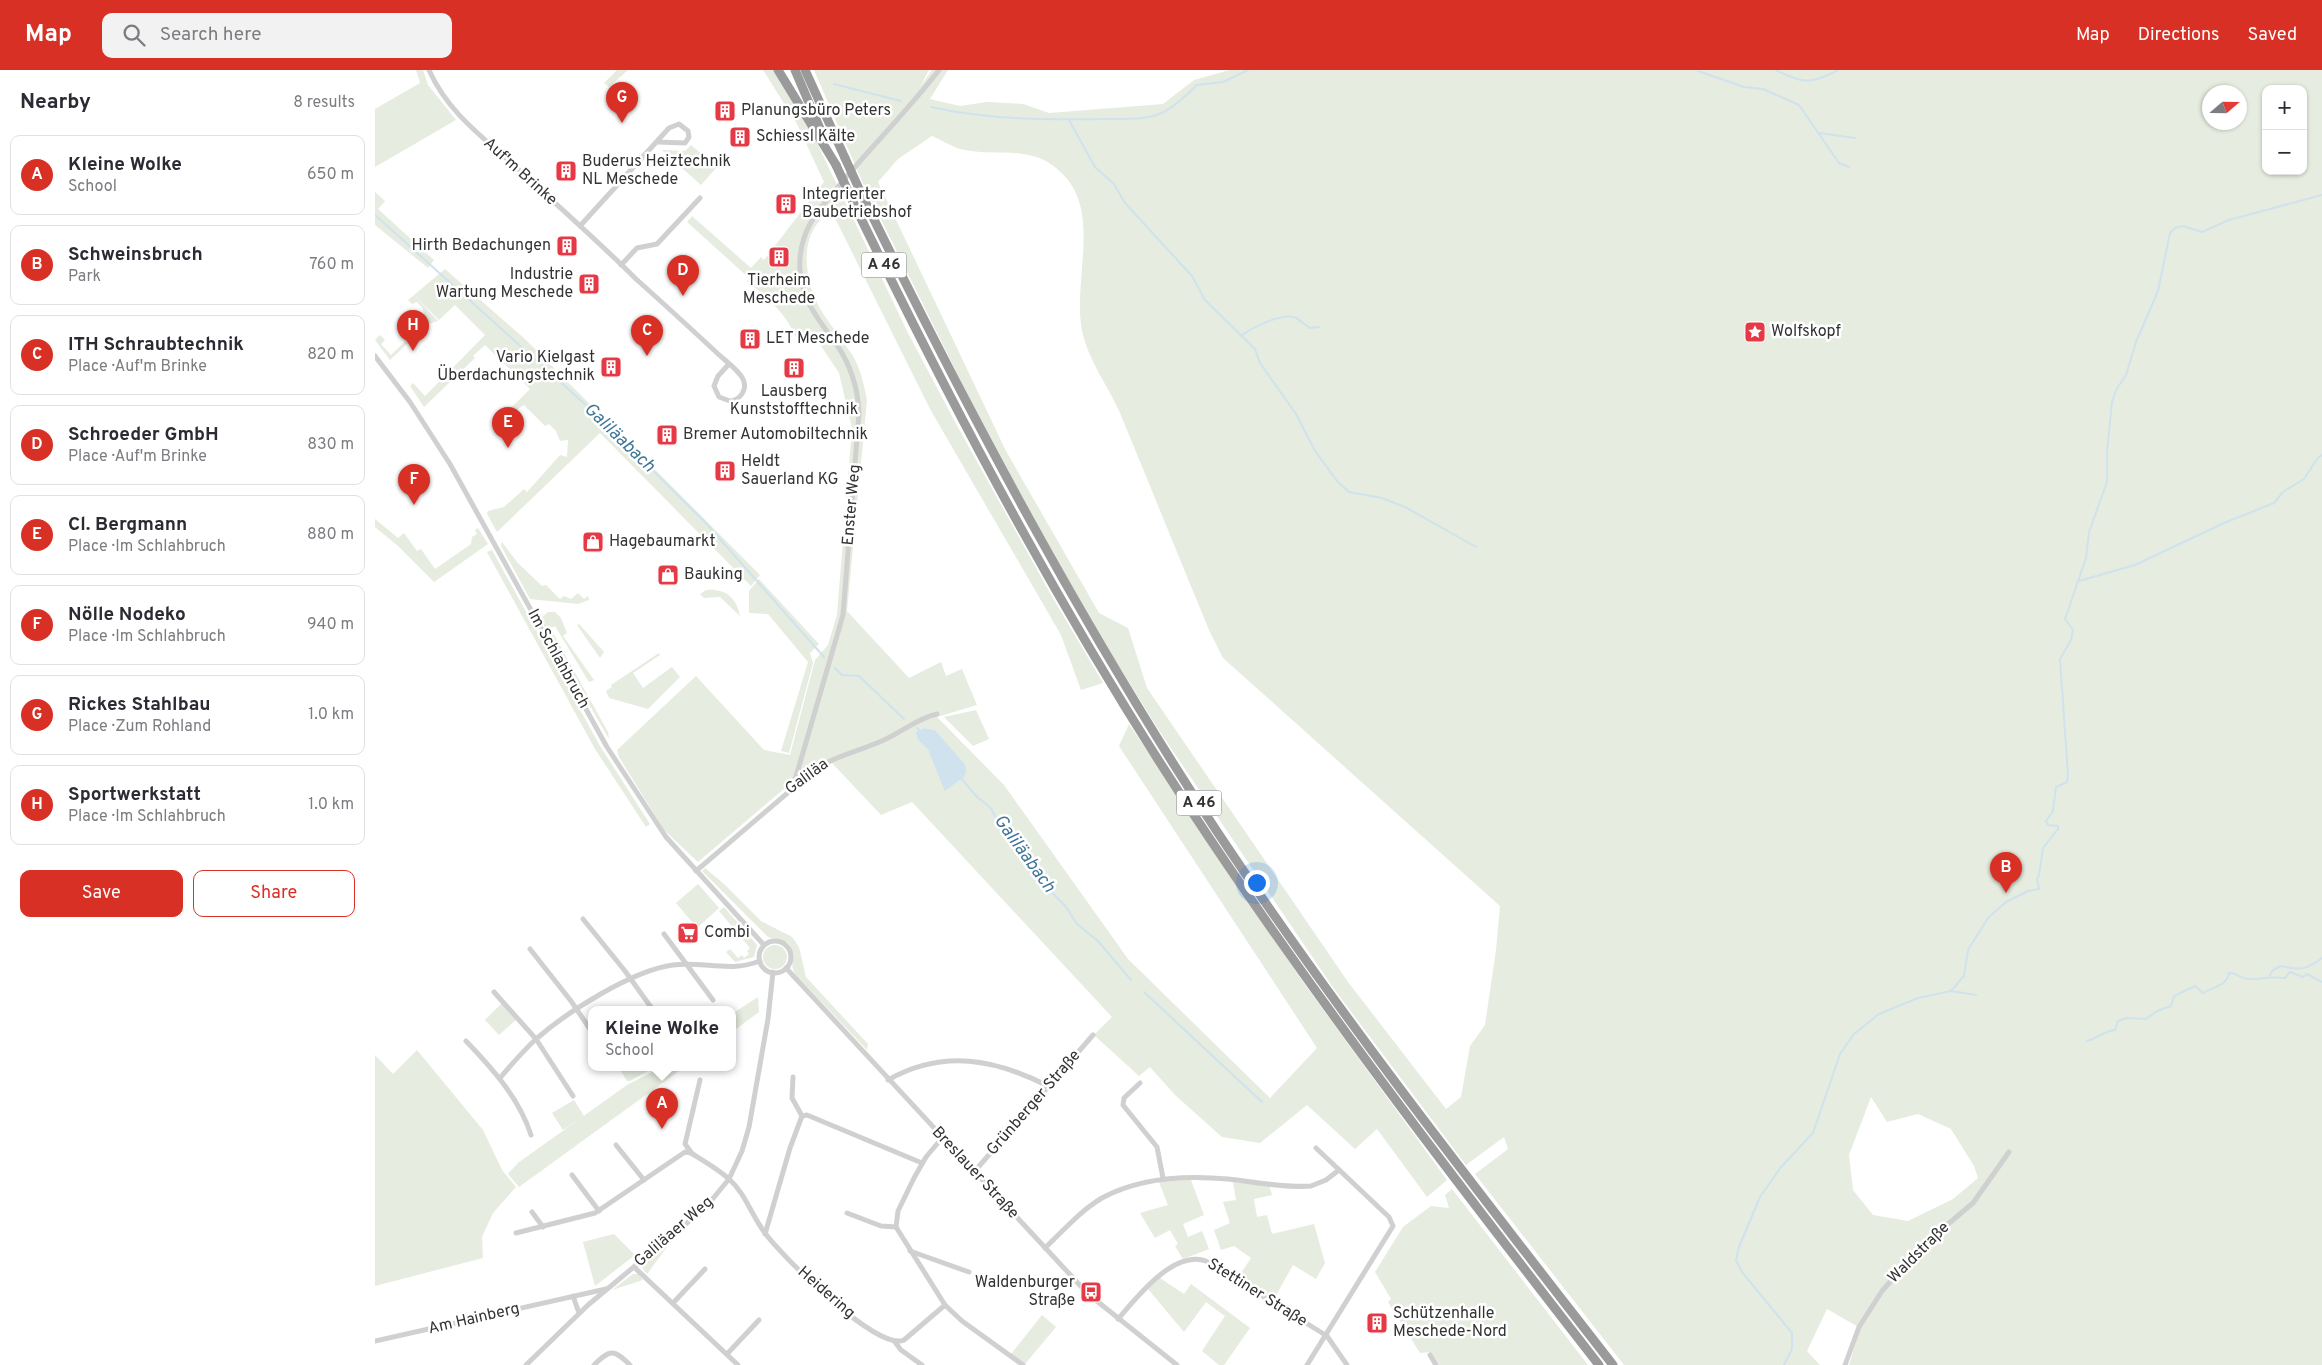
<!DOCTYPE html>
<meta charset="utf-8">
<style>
:root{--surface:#fff;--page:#f2f2f3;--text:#2b2b33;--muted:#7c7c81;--line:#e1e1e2;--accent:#d93025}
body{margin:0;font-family:Overpass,sans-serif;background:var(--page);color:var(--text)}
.controls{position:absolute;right:15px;top:15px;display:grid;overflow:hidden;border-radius:10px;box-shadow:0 1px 4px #0004}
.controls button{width:45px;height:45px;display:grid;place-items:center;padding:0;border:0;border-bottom:1px solid var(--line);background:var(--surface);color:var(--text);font:25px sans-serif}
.compass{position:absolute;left:1827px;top:15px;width:45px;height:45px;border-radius:50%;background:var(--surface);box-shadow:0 1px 4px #0004;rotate:70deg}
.you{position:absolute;left:881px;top:812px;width:18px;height:18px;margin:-12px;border:4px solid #fff;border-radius:50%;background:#1a73e8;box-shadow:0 0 0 8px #1a73e833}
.badge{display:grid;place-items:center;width:32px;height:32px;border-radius:50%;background:var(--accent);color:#fff;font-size:16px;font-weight:700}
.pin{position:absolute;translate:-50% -41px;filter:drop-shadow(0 1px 2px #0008)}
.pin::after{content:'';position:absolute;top:26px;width:18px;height:15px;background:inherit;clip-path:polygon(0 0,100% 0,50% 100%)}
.popup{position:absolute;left:213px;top:936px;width:148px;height:65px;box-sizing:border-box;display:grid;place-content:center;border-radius:10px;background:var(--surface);filter:drop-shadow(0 1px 4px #0005);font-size:16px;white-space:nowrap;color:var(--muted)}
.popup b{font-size:19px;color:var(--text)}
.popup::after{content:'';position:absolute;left:50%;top:100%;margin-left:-10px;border:10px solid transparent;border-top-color:var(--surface)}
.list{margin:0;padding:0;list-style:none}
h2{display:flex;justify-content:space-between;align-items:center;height:65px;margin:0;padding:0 20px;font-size:21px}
h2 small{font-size:16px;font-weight:400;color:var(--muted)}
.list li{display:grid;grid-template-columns:32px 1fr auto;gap:15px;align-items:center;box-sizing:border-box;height:80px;margin:0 10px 10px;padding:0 10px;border:1px solid var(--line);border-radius:10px}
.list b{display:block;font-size:19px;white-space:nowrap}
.list p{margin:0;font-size:16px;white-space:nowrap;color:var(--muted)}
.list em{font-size:16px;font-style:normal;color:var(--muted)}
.actions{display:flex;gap:10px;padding:15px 20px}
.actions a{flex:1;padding:11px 0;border:1px solid var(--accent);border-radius:10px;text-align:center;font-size:18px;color:var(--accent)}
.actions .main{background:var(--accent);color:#fff}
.icon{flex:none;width:28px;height:28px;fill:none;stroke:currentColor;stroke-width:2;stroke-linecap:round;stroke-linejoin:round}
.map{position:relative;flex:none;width:1947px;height:1295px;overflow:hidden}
header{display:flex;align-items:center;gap:30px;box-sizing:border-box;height:70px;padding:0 25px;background:var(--accent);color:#fff}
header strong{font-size:24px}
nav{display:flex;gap:28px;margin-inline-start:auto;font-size:18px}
.search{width:350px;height:45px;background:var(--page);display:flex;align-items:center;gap:12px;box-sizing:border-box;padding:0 18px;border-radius:10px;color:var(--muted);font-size:19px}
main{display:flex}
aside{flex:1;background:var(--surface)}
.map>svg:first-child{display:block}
</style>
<header>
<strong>Map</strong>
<div class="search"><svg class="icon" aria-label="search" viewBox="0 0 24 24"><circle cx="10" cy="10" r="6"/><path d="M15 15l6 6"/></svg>Search here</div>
<nav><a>Map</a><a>Directions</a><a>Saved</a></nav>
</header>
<main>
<aside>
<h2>Nearby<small>8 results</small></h2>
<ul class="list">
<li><span class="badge">A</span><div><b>Kleine Wolke</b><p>School</p></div><em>650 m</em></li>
<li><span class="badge">B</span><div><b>Schweinsbruch</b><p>Park</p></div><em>760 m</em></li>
<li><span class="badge">C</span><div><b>ITH Schraubtechnik</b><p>Place · Auf'm Brinke</p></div><em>820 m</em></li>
<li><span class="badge">D</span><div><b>Schroeder GmbH</b><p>Place · Auf'm Brinke</p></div><em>830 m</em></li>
<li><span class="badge">E</span><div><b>Cl. Bergmann</b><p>Place · Im Schlahbruch</p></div><em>880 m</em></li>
<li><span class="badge">F</span><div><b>Nölle Nodeko</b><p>Place · Im Schlahbruch</p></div><em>940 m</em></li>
<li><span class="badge">G</span><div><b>Rickes Stahlbau</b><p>Place · Zum Rohland</p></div><em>1.0 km</em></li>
<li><span class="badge">H</span><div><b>Sportwerkstatt</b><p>Place · Im Schlahbruch</p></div><em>1.0 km</em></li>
</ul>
<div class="actions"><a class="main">Save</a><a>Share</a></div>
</aside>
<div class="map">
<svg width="1947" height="1295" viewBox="0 0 1947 1295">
<rect width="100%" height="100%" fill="#fff"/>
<g fill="#e6ecdf" fill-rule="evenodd">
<polygon points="41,0 48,0 53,15 81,50 0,97 0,39 45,13"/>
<polygon points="242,0 253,0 234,17 229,13"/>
<path d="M388,0H399L440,69L532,261L579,350L675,523L728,613L706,620L686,565L555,339L456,140C452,144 446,149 442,154C423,179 433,221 449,245C458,259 469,272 478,286C486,300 489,315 492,330L472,541L534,608L566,592L571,606L587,599L602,635L562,647L629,715L753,889L895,1028L942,978L744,676L754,654L928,912L1072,1110L1052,1127L1002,1059L980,1079L932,1035L885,1073L847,1067L800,1025L775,997L764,1006L719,965L737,947L537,732L506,745L457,693L410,718L323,792L289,760L244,687L242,680L321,606L389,680L415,685L440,590L453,575L462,545L477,358L464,303L440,267L424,274C413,245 396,231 372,211L374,208L312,152L317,146L376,198L386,187L389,190L449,112L422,54ZM549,658L560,660L590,694L589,707L571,720L553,680L542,669L541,662Z"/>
<path d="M439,0H554L545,17L557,0H573L555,29L585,36L612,32L648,34L674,43L788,34L819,10L855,0H1947V1295H1474L1485,1258L1452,1239L1432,1281L1445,1295H1249L1100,1104L1133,1079L1129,1067L1091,1095L959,919L783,659L721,559L623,386L487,111ZM1891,19H1928V101H1891ZM1834,22H1864V52H1834ZM557,66C566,70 576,76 585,79C626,89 661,70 693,110C725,151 696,217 708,265C715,293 733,316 745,343C775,415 804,488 834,560L848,588L1125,836L1121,880L1110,955L1095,976L1086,1027L1071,1039L973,912L772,618L753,558L724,543L631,381L503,112L523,89ZM1496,1027L1512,1052L1543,1044L1576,1059L1599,1096L1603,1108L1578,1129L1533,1151L1498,1145L1478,1120L1474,1085Z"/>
<polygon points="316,75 342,97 326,115 287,80 310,81"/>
<polygon points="0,122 10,131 3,139 59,190 53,198 0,155"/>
<polygon points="70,199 150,269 385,505 376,516 225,363 122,462 112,444 113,441 129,437 149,419 152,422 185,385 192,387 193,370 185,371 181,361 174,354 170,356 149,335 135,344 131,343 155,319 110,275 98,286 100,288 49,337 35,316 38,313 50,326 110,265 80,235 64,250 39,225"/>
<polygon points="39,225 63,251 53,254 15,290 0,270 5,265 10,270 6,274 16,285 42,260 37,255 49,244 47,237 42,232 37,234 33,230"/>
<polygon points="0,449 23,468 29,463 42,481 46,479 60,499 96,474 97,467 102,464 100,460 103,458 113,474 59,512 23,476 0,457"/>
<polygon points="127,472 142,492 167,516 171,515 185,529 189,526 196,529 203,523 209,529 213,526 214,530 203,534 155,529 126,476"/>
<polygon points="117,480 225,676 275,754 271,757 220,679 112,482"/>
<polygon points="384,509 444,574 435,583 438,593 414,683 406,681 433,592 393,544 374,543 374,521"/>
<path d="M331,520C349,518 362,527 365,546L345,527L329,528L325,524Z"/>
<polygon points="173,542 180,542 186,548 192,563 188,566 219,610 214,612 180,556 176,558 174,556 233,662 234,669 165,549"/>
<polygon points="204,554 229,582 225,588 202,555"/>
<polygon points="284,583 285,585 258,603 268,618 297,597 305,607 273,639 234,628 231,621 237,617 236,615"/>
<polygon points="601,640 614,669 598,676 569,647"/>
<path d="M330,798L348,813L386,851L417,867L424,877L431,907L493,974L492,980L420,904C414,894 421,884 413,873L393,867L327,801Z"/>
<polygon points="323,814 344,838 322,858 301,833"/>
<polygon points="349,837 382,875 379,887 360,892 351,882 355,879 363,888 367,885 369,888 374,884 372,881 375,878 344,841"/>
<circle cx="400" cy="887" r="12"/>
<polygon points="383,927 384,942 357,962 357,944"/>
<polygon points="127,933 142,949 124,965 110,950"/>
<polygon points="42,980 108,1060 127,1100 141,1117 118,1143 107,1167 108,1188 0,1216 0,985 18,1004"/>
<polygon points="244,998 278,998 255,1011 252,1011"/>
<polygon points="285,998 308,998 144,1117 133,1104 143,1093 252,1015"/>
<polygon points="199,1030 209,1046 188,1060 177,1043"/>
<polygon points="791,1110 816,1110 829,1145 808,1154 813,1167 827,1161 834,1179 808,1189 800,1176 803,1174 795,1160 780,1168 765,1143 793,1135 784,1112"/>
<polygon points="858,1112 894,1115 897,1125 879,1129 882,1147 892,1145 897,1164 939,1154 950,1193 941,1209 918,1195 899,1229 864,1206 876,1188 859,1176 846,1180 839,1160 855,1153 848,1132 861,1130"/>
<polygon points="1077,1119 1213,1295 1064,1295 1055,1282 1045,1283 1013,1232 1016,1229 1000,1202 1028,1157 1056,1136 1074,1138 1070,1125"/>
<polygon points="239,1164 260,1185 220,1216 208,1172"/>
<polygon points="297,1170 272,1204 268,1199 268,1194"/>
<polygon points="258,1204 263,1204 268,1210 237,1220"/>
<polygon points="785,1208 809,1224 816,1214 875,1258 849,1295 844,1295 827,1281 850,1246 831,1232 809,1262 773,1219"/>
<polygon points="667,1245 681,1257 650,1294 636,1284"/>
</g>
<polygon fill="#cfe2ee" points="549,658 560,660 590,694 591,702 589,707 570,721 553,680 542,669 541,662"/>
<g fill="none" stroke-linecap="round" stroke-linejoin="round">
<g stroke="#cfe2ee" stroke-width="2">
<path d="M1401,0C1427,14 1437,14 1463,0"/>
<polyline points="1323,1 1369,17 1388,19 1424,35 1464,93 1474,97"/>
<polyline points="459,14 526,31"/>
<path d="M556,37C613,50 675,50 733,49C748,49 768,50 782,45C796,40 812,25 822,15L848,12L873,0"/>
<polyline points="694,50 720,97 739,114 750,133 817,206 830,230 880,279 885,293 921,344 940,381 962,411 974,422 1007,428 1030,437 1101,477"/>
<polyline points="1444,63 1480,68"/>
<polyline points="0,145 222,345 329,451 449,587"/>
<path d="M867,265C879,257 904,244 919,247C924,249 930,255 935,258L944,257"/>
<polyline points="1704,511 1760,495 1849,453 1899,433 1908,422 1929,409 1942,389 1947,385"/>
<polyline points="460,598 467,605 484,606 529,649"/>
<polyline points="542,658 546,662"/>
<polyline points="585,707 602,727 615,737 628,760 645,779 650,790 666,811 691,837 702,854 723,871 756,910"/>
<path d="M1895,905L1898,900L1906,896C1926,900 1929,901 1947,888"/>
<polyline points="1576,921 1589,906 1593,880 1613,848 1631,832 1653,821 1664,819 1662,809 1664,805 1668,778 1683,759 1683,756 1673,755 1671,751 1678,741 1681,717 1692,712 1693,705 1685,589 1696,570 1698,560 1690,549 1711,488 1714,462 1732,412 1732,382 1737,332 1741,320 1751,305 1761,272 1783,221 1795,163 1800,158 1808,156 1827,162 1854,150 1947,125"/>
<polyline points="769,922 887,1032"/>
<path d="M1712,971C1725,968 1725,962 1740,960L1743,951L1751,948L1771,949L1782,941L1796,936L1799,926L1820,916L1828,923C1839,916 1851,917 1854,903C1861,902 1866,909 1873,909C1886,909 1897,906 1910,908L1915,902L1928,907L1932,904L1947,912"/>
<polyline points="1409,1295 1417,1279 1417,1263 1367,1202 1361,1190 1364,1177 1385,1127 1406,1097 1438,1063 1465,984 1479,964 1504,944 1543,928 1576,921 1601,925"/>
</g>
<g stroke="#d0d0d0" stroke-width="5">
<path d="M54,0C73,43 109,68 143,99C182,135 223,171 261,209C288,233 314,257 341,282C349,290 363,299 368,309C373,320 365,330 355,331L344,327L339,316L343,306L354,294"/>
<polyline points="205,156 294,58 304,54 313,61 314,67 310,73 283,72"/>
<polyline points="246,195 262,178 282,174 325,128"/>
<polyline points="0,286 35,332 75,394 232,677 291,767 389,875"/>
<path d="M418,717L468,545L484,343C483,319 476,296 462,275C452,261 440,247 433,231C424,212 422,189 429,168C436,146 453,130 467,112C499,74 534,39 564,0"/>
<path d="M321,801L443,697C464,685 487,680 509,670C527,662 543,648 562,644"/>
<polyline points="208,849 250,901 278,940"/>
<polyline points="289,864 338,930"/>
<circle cx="400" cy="887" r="16"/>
<polyline points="155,879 196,931 217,962"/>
<polyline points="411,898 713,1224 802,1295"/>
<polyline points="119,922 161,969 198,1026"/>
<path d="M91,971C117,998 144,1028 156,1065"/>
<polyline points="418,1007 417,1028 427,1046"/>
<path d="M125,1008C136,995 148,981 161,969C192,942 258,900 298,895C329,891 354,903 385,891"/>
<path d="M513,1010C568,979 620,989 673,1016"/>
<polyline points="765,1013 749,1028 748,1035 782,1077 788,1108"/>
<polyline points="567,1068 551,1087 539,1108 523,1141 521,1157 570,1235 587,1251 648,1295"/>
<polyline points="241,1075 269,1110"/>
<polyline points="316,1082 310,1074 325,1010"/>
<polyline points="599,1102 718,965"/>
<polyline points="197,1105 224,1141"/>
<polyline points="157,1142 168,1157"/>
<polyline points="472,1143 506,1156 521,1157"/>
<path d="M141,1163L220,1143L310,1082L316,1083C329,1091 343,1099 354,1109C370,1123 377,1146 390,1163C406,1185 502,1282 529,1270L570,1235"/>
<polyline points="390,1164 415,1078 427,1046 432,1045 547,1093"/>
<path d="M670,1178C688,1161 705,1141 727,1128C765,1107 810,1105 853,1109C880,1112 909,1118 936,1116L951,1110L964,1100"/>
<polyline points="535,1181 594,1202"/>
<polyline points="259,1197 363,1295"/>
<polyline points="198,1226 204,1243"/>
<polyline points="298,1233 330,1199"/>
<path d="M743,1249C762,1227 798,1180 831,1191L952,1266L972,1295"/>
<polyline points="0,1271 231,1219"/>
<polyline points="520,1272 526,1280 547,1295"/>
<polyline points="352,1284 384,1250"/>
<polyline points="1055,1285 1061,1295"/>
<polyline points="151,1295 213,1235 331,1137 354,1109 367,1081 374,1057 393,949 398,902"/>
<path d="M219,1295C235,1279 239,1279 255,1295"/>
<polyline points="932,1295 1018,1156 1014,1147 941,1078"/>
<polyline points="1470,1295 1484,1257 1507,1221 1547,1176 1598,1133 1634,1082"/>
</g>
<g stroke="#9a9a9a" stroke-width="9">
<polyline points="403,0 461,95"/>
<polyline points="420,0 449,68"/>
<polyline points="430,0 470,88"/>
<path d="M486,123C593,342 707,556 841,760C964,945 1102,1120 1238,1295"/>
<path d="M478,132C584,351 699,567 835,769C957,951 1090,1123 1224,1295"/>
</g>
<g stroke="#9a9a9a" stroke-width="9">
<polyline points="470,88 486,123"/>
<polyline points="461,95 478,132"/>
</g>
</g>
<defs>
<g id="building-square" transform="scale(1.125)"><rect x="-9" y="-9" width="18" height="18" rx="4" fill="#e63946" stroke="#fff"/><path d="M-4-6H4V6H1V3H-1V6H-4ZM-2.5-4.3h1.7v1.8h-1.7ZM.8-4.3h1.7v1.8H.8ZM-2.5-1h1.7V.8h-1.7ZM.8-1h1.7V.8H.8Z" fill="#fff"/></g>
<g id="sight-square" transform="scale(1.125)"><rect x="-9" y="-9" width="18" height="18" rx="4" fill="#e63946" stroke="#fff"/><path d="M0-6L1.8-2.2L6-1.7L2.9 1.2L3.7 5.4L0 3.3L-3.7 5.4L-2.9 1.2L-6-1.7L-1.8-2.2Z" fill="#fff"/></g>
<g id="shop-square" transform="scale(1.125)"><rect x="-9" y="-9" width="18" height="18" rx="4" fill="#e63946" stroke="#fff"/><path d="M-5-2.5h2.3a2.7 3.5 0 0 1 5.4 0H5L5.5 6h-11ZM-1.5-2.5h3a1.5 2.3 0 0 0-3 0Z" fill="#fff"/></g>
<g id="supermarket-square" transform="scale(1.125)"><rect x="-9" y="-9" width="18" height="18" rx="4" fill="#e63946" stroke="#fff"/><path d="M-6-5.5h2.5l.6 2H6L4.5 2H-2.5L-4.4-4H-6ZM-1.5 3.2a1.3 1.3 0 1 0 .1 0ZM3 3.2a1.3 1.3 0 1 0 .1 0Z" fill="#fff"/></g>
<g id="bus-square" transform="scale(1.125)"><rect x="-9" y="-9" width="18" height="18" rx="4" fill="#e63946" stroke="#fff"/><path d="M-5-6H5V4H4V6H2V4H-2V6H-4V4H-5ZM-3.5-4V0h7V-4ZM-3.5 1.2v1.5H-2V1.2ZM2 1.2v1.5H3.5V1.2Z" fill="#fff"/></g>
</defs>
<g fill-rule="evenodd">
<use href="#building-square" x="350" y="41"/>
<use href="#building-square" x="365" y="67"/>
<use href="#building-square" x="191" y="101"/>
<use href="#building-square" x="411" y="134"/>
<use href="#building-square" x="192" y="176"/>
<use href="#building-square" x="404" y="187"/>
<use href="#building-square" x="214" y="214"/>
<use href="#sight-square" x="1380" y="262"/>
<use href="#building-square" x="375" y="269"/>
<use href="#building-square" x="236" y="297"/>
<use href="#building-square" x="419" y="298"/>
<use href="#building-square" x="292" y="365"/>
<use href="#building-square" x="350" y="401"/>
<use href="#shop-square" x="218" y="472"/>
<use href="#shop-square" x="293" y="505"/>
<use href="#supermarket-square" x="313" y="863"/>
<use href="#bus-square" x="716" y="1222"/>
<use href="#building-square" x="1002" y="1253"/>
</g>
<g text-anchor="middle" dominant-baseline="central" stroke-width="5" stroke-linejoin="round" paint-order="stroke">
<g fill="#fff" stroke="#707070" stroke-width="1">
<rect x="486.5" y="182.5" width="45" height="25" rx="4"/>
<rect x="801.5" y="720.5" width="45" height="25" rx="4"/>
</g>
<g font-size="15" font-weight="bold" fill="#333">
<text x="509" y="195">A 46</text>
<text x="824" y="733">A 46</text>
</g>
<g font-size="16" fill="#333" stroke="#fff" text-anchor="start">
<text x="366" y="41">Planungsbüro Peters</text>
<text x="381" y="67">Schiessl Kälte</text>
<text x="207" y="92">Buderus Heiztechnik<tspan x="207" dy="18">NL Meschede</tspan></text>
<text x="427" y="125">Integrierter<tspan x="427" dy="18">Baubetriebshof</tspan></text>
<text x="176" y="176" text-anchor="end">Hirth Bedachungen</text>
<text x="198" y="205" text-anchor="end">Industrie<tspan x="198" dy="18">Wartung Meschede</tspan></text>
<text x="404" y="211" text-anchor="middle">Tierheim<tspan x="404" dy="18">Meschede</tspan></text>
<text x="1396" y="262">Wolfskopf</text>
<text x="391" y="269">LET Meschede</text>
<text x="220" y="288" text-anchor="end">Vario Kielgast<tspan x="220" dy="18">Überdachungstechnik</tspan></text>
<text x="419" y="322" text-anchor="middle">Lausberg<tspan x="419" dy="18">Kunststofftechnik</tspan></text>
<text x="308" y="365">Bremer Automobiltechnik</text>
<text x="366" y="392">Heldt<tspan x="366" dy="18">Sauerland KG</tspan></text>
<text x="234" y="472">Hagebaumarkt</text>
<text x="309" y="505">Bauking</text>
<text x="329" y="863">Combi</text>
<text x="700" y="1213" text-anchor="end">Waldenburger<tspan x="700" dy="18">Straße</tspan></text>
<text x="1018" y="1244">Schützenhalle<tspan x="1018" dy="18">Meschede-Nord</tspan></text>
</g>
<g font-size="16" fill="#333" stroke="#fff">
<text transform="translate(145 102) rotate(42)">Auf'm Brinke</text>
<text transform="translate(477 435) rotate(-85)">Enster Weg</text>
<text transform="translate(183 589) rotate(61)">Im Schlahbruch</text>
<text transform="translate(432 707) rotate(-36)">Galiläa</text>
<text transform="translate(659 1033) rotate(-49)">Grünberger Straße</text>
<text transform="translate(600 1103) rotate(47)">Breslauer Straße</text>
<text transform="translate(299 1162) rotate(-41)">Galiläaer Weg</text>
<text transform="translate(1544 1183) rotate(-45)">Waldstraße</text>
<text transform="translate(451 1223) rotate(41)">Heidering</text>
<text transform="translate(882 1223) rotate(32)">Stettiner Straße</text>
<text transform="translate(99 1249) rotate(-13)">Am Hainberg</text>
</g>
<g font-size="18" font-style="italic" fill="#3f7597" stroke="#fff">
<text transform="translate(244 368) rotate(44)">Galiläabach</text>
<text transform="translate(649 784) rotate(54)">Galiläabach</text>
</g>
</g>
</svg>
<div class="controls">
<button>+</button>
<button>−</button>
</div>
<svg class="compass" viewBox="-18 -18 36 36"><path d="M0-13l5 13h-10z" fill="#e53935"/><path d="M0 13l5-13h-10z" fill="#7c7c81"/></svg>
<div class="you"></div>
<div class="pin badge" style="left:287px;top:1059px">A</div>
<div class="popup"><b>Kleine Wolke</b>School</div>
<div class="pin badge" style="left:1631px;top:823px">B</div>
<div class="pin badge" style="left:272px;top:286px">C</div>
<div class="pin badge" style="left:308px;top:226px">D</div>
<div class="pin badge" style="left:133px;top:378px">E</div>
<div class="pin badge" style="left:39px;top:435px">F</div>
<div class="pin badge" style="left:247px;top:53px">G</div>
<div class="pin badge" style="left:38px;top:281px">H</div>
</div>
</main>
